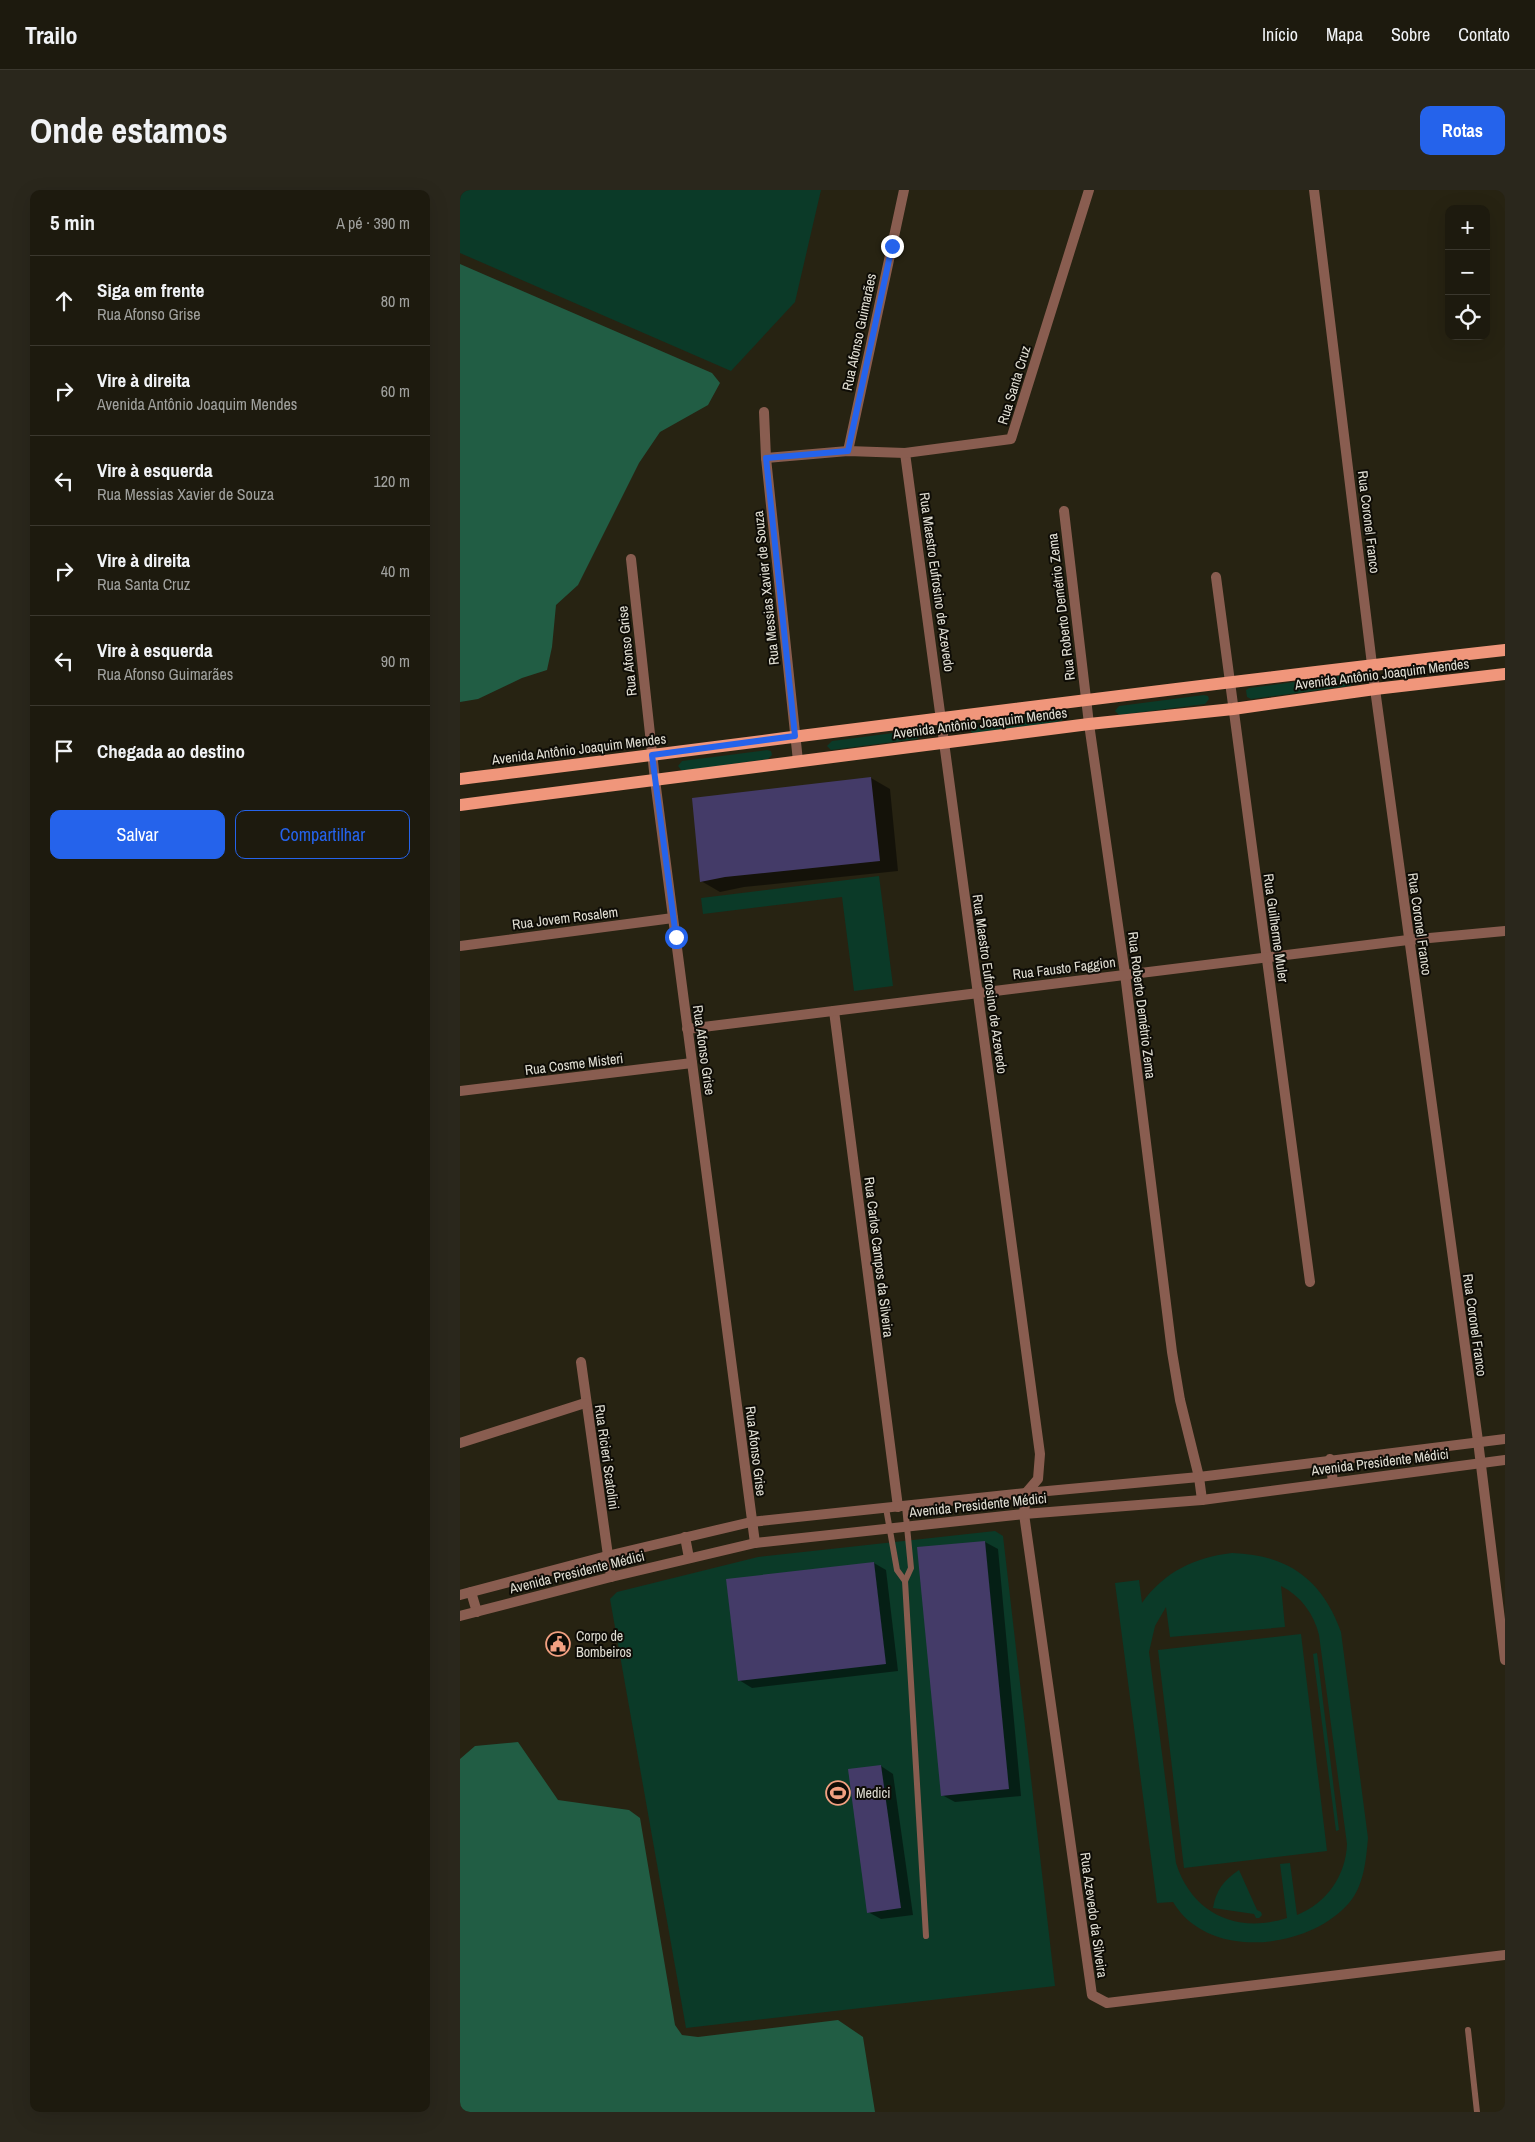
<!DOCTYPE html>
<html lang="pt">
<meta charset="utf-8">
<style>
:root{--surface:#1d1a0e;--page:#2a271c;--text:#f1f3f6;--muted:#a0a19e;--line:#3b382e;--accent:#2563eb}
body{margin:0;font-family:"Archivo Narrow",sans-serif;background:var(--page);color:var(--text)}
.controls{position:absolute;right:15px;top:15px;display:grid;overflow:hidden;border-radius:10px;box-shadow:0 5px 20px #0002}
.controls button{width:45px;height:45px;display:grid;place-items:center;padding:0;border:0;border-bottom:1px solid var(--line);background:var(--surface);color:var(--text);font:25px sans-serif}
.stop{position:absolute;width:15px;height:15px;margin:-11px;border:4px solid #2563eb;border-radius:50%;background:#fff}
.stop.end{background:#2563eb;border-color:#fff;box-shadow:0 1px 5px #0008}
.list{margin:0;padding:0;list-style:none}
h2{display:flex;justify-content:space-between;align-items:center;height:65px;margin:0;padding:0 20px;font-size:21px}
h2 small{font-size:16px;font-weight:400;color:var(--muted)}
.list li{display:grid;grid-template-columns:32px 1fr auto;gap:15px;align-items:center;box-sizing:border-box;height:90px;padding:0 20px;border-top:1px solid var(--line)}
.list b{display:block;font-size:19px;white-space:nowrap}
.list p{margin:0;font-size:16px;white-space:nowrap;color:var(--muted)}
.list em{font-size:16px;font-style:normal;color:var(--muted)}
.actions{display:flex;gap:10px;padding:15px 20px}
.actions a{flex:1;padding:11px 0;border:1px solid var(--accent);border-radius:10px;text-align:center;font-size:18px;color:var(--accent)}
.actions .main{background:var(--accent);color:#fff}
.icon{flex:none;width:28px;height:28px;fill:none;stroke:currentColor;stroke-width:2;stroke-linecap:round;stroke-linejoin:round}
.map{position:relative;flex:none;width:1045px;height:1922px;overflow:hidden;border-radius:10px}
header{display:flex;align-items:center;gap:30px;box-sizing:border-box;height:70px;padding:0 25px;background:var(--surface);border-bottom:1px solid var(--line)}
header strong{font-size:24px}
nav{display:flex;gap:28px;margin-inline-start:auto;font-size:18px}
.intro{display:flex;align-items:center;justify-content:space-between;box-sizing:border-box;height:120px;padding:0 30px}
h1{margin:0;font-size:35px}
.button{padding:12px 22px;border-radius:10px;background:var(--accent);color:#fff;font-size:18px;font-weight:700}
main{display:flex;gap:30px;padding:0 30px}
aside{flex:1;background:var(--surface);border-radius:10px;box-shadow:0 5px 20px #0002}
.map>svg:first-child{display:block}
</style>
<header>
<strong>Trailo</strong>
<nav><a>Início</a><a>Mapa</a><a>Sobre</a><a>Contato</a></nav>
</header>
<div class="intro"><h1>Onde estamos</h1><a class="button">Rotas</a></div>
<main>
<aside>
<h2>5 min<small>A pé · 390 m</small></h2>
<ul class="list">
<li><svg class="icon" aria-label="ahead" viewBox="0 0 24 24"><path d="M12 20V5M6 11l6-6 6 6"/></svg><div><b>Siga em frente</b><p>Rua Afonso Grise</p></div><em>80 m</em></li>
<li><svg class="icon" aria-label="right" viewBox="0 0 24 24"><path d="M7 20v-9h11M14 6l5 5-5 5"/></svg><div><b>Vire à direita</b><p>Avenida Antônio Joaquim Mendes</p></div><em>60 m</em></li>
<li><svg class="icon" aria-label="left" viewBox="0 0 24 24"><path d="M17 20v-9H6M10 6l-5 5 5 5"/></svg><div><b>Vire à esquerda</b><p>Rua Messias Xavier de Souza</p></div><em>120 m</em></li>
<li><svg class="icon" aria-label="right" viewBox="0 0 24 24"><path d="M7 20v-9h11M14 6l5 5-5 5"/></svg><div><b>Vire à direita</b><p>Rua Santa Cruz</p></div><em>40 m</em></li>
<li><svg class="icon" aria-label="left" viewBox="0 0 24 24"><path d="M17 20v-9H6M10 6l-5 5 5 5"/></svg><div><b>Vire à esquerda</b><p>Rua Afonso Guimarães</p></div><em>90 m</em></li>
<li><svg class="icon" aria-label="arrive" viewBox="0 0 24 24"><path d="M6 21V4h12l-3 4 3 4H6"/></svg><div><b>Chegada ao destino</b></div></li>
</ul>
<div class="actions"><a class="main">Salvar</a><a>Compartilhar</a></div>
</aside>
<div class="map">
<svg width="1045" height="1922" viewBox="0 0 1045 1922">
<rect width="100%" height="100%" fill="#272312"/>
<g fill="#0b3a28" fill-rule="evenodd">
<polygon points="0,0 361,0 335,112 271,181 0,63"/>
<polygon points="886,485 893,489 893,493 890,496 791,509 787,507 786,500 789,498"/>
<polygon points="744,505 748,506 749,509 745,514 659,525 655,521 659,516"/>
<polygon points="598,523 602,525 602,531 513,544 509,539 513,534"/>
<polygon points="456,540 460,541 461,545 457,549 371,560 367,556 372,551"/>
<polygon points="307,560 311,561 312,565 308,569 222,581 218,576 222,571"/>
<polygon points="419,686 433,796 394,801 382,707 243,724 241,708"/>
<polygon points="535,1341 543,1346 595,1796 226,1838 150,1409 157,1402 298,1367"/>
<path d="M772,1363C828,1365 862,1389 881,1442L908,1648C906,1670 904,1696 889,1713C848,1760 748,1771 713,1712L697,1713L655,1393L679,1390L682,1413C704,1382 735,1367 772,1363ZM821,1396C841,1406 854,1424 859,1445L887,1654C886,1685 867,1713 837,1725L830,1673L820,1674L827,1728C777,1744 732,1724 716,1673L689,1462L695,1436L706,1417L710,1447L825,1437Z"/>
<polygon points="841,1444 867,1661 724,1678 698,1460"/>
<polygon points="857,1463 879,1640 876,1641 853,1464"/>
<path d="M779,1680L797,1720L801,1722L802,1725L799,1728H796L794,1724L753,1718C756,1700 764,1690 779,1680Z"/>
</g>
<g fill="#215d44">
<polygon points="0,74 252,183 260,193 248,215 200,242 179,273 118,395 96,415 92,457 87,480 62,488 18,509 0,512"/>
<polygon points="58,1552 98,1610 169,1620 180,1628 215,1835 222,1845 238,1847 378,1830 403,1847 415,1922 0,1922 0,1569 15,1556"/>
</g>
<g fill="#0007">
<polygon points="411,588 430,599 438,681 284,697 260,702 241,691"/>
<polygon points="525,1352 538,1359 561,1606 495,1612 482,1605 458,1358"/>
<polygon points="414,1373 426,1380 438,1481 292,1498 279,1490"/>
<polygon points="421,1576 433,1584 453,1725 421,1729 408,1722"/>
</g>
<g fill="#443b68">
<polygon points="411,587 420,671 265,687 240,692 232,608"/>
<polygon points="525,1351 549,1599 481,1606 457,1357"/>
<polygon points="414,1372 426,1474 278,1491 266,1389"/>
<polygon points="421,1575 441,1718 407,1723 388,1579"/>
</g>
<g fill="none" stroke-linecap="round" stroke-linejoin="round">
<g stroke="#895d50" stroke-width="6">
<polyline points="445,1316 451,1378 445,1391 466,1746"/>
<polyline points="426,1318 437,1380 445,1391"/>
<polyline points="1008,1840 1017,1922"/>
</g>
<g stroke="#895d50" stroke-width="10">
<polyline points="854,0 915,499 1018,1251 1045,1470"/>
<polyline points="304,222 306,268 338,571"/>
<polyline points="388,261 444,0"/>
<polyline points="445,263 580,1264 578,1289 566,1303 564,1324 632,1805 647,1813 1045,1765"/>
<polyline points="306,268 388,261 445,263 551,249 629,0"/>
<polyline points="604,321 629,534 665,784 712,1162 720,1210 739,1287 742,1310"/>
<polyline points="171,369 195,590 295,1353"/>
<polyline points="756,387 850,1092"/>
<polyline points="0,756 213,728"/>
<polyline points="374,821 438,1317"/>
<polyline points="227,839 948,750 1045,741"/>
<polyline points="0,901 232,873"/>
<polyline points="121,1172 151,1387"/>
<polyline points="0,1253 125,1213"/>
<polyline points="870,1269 873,1292"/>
<polyline points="225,1347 229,1368"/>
<polyline points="11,1402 17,1422"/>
<polyline points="0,1405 147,1366 291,1332 566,1303 739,1287 1045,1249"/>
<polyline points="0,1426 151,1387 295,1353 564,1324 742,1310 1045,1270"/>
</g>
<g stroke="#f0967b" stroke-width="12">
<path d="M0,589C348,546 696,499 1045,460"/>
<polyline points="0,615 629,534 773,519 915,499 1045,484"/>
</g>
</g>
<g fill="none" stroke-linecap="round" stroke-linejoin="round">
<polyline stroke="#2563eb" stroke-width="6" points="216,747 192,565 335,546 306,268 388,261 432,56"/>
</g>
<defs>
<g id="civic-ring" transform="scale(1.25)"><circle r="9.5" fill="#0e0c06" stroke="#f2a081" stroke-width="1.5"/><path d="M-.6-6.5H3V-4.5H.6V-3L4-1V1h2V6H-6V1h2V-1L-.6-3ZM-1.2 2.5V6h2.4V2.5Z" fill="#f2a081"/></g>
<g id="stadium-ring" transform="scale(1.25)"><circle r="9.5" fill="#0e0c06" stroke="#f2a081" stroke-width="1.5"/><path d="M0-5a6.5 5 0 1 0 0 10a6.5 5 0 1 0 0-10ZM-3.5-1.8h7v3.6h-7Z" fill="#f2a081"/></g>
</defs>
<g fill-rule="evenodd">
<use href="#civic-ring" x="98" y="1454"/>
<use href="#stadium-ring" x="378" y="1603"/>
</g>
<g text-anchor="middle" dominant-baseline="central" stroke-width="4" stroke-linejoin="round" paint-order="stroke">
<g font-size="14" fill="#e0ded3" stroke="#0e0c06">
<text transform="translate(399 142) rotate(-78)">Rua Afonso Guimarães</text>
<text transform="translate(554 195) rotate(-73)">Rua Santa Cruz</text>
<text transform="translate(909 332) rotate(83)">Rua Coronel Franco</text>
<text transform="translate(477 392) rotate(82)">Rua Maestro Eufrosino de Azevedo</text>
<text transform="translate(306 398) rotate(-96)">Rua Messias Xavier de Souza</text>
<text transform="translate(601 417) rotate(-97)">Rua Roberto Demétrio Zema</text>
<text transform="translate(167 461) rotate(-96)">Rua Afonso Grise</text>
<text transform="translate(922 484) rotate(-7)">Avenida Antônio Joaquim Mendes</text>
<text transform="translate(520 533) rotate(-7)">Avenida Antônio Joaquim Mendes</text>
<text transform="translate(119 559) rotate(-7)">Avenida Antônio Joaquim Mendes</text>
<text transform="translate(105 728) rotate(-7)">Rua Jovem Rosalem</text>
<text transform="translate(960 734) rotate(82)">Rua Coronel Franco</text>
<text transform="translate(816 738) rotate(82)">Rua Guilherme Muler</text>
<text transform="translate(604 778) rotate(-7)">Rua Fausto Faggion</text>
<text transform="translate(530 794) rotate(82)">Rua Maestro Eufrosino de Azevedo</text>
<text transform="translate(682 815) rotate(83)">Rua Roberto Demétrio Zema</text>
<text transform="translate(244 860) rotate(82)">Rua Afonso Grise</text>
<text transform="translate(114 874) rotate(-7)">Rua Cosme Misteri</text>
<text transform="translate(419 1067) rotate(83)">Rua Carlos Campos da Silveira</text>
<text transform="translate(1015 1135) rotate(82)">Rua Coronel Franco</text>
<text transform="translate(296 1261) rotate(83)">Rua Afonso Grise</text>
<text transform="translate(147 1267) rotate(82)">Rua Ricieri Scatolini</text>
<text transform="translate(920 1272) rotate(-7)">Avenida Presidente Médici</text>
<text transform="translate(518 1315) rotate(-6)">Avenida Presidente Médici</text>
<text transform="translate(117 1382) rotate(-14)">Avenida Presidente Médici</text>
<text transform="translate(634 1725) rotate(82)">Rua Azevedo da Silveira</text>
</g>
<g font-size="14" fill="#e0ded3" stroke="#0e0c06" text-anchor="start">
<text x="116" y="1446">Corpo de<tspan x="116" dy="16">Bombeiros</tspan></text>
<text x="396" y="1603">Medici</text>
</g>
</g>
</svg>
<div class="controls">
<button>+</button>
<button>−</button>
<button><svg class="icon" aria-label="locate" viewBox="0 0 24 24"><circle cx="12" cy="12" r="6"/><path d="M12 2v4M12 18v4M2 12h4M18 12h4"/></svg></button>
</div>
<div class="stop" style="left:216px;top:747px"></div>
<div class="stop end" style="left:432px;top:56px"></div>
</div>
</main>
